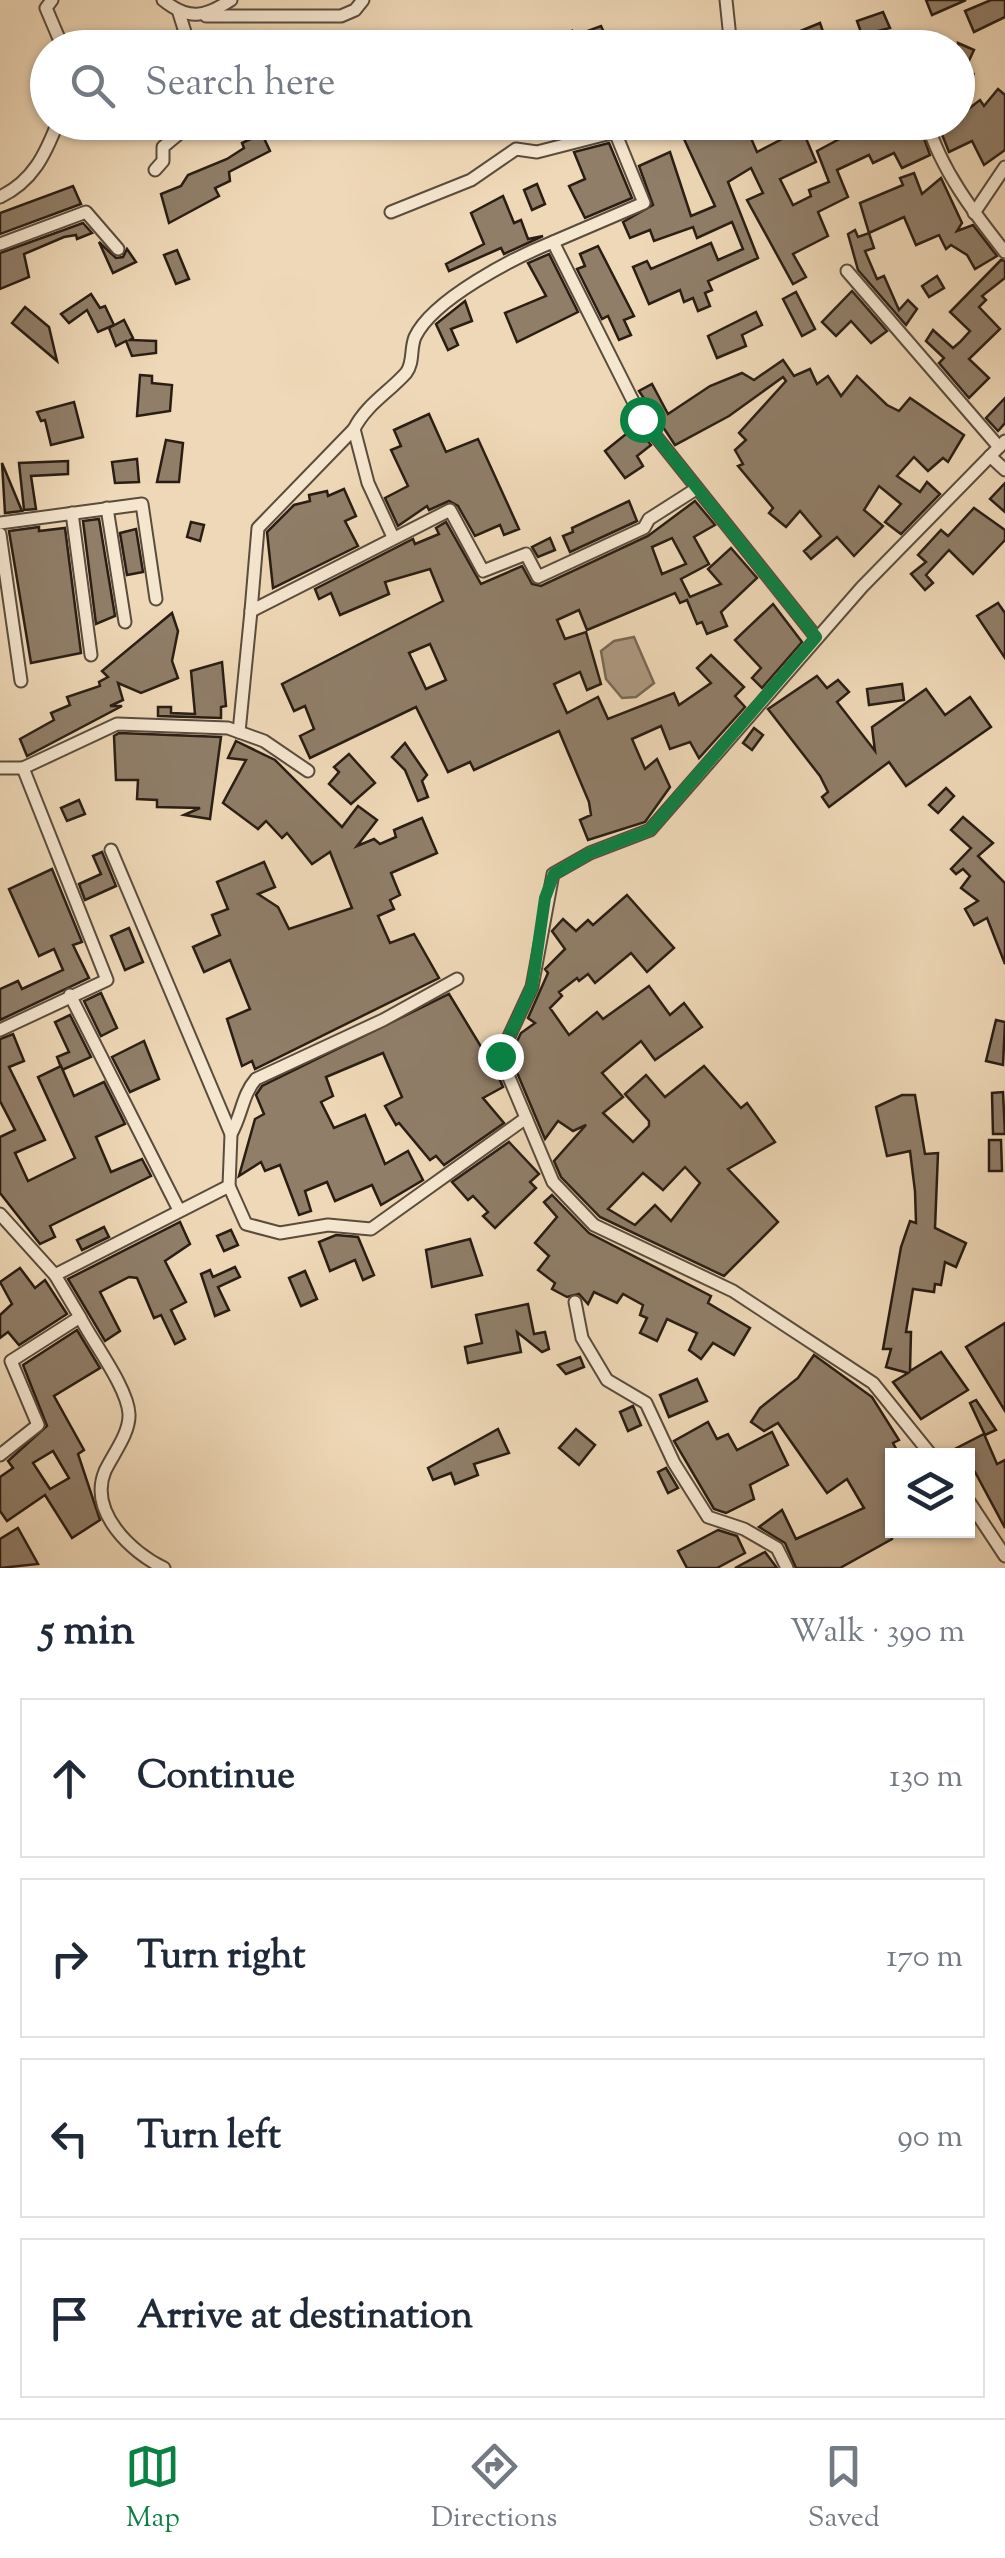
<!DOCTYPE html>
<meta charset="utf-8">
<style>
:root{--surface:#fff;--page:#f2f2f3;--text:#1f2937;--muted:#747a83;--line:#e0e1e3;--accent:#0b8043}
body{margin:0;font-family:"Sorts Mill Goudy",serif;background:var(--page);color:var(--text)}
.controls{position:absolute;right:30px;bottom:30px;display:grid;overflow:hidden;border-radius:0px;box-shadow:0 2px 8px #0004}
.controls button{width:90px;height:90px;display:grid;place-items:center;padding:0;border:0;border-bottom:2px solid var(--line);background:var(--surface);color:var(--text);font:50px sans-serif}
.stop{position:absolute;width:30px;height:30px;margin:-22px;border:8px solid #0b8043;border-radius:50%;background:#fff}
.stop.end{background:#0b8043;border-color:#fff;box-shadow:0 2px 10px #0008}
.list{margin:0;padding:0;list-style:none}
h2{display:flex;justify-content:space-between;align-items:center;height:130px;margin:0;padding:0 40px;font-size:42px}
h2 small{font-size:32px;font-weight:400;color:var(--muted)}
.list li{display:grid;grid-template-columns:65px 1fr auto;gap:30px;align-items:center;box-sizing:border-box;height:160px;margin:0 20px 20px;padding:0 20px;border:2px solid var(--line);border-radius:0px}
.list b{display:block;font-size:38px;white-space:nowrap}
.list em{font-size:32px;font-style:normal;color:var(--muted)}
.icon{flex:none;width:55px;height:55px;fill:none;stroke:currentColor;stroke-width:2;stroke-linecap:round;stroke-linejoin:round}
.map{position:relative;flex:none;width:1005px;height:1568px;overflow:hidden}
.search{position:absolute;background:var(--surface);box-shadow:0 2px 8px #0004;left:30px;right:30px;top:30px;height:110px;display:flex;align-items:center;gap:25px;box-sizing:border-box;padding:0 35px;border-radius:55px;color:var(--muted);font-size:38px}
.sheet{height:850px;background:var(--surface)}
nav{display:flex;justify-content:space-around;align-items:center;box-sizing:border-box;height:140px;border-top:2px solid var(--line);background:var(--surface);font-size:28px;color:var(--muted)}
nav a{display:grid;justify-items:center;gap:5px}
nav .on{color:var(--accent)}
.map>svg:first-child{display:block}
</style>
<div class="map">
<svg width="1005" height="1568" viewBox="0 0 1005 1568">
<rect width="100%" height="100%" fill="#efd8b7"/>
<filter id="stains"><feTurbulence type="fractalNoise" baseFrequency=".002" numOctaves="4"/><feColorMatrix values="0 0 0 0 .2 0 0 0 0 .09 0 0 0 0 .02 0 0 0 .5 -.17"/></filter>
<radialGradient id="worn" r=".72"><stop offset=".6" stop-color="#630" stop-opacity="0"/><stop offset="1" stop-color="#630" stop-opacity=".3"/></radialGradient>
<polygon fill="#ac9880" stroke="#786755" stroke-width="2.5" points="634,637 654,683 636,697 622,698 606,679 601,651 614,641"/>
<g fill="#907e69" stroke="#291d14" stroke-width="2.5" fill-rule="evenodd">
<polygon points="926,0 966,0 932,15"/>
<polygon points="991,0 1005,0 1005,17 974,32 965,11"/>
<polygon points="883,12 890,28 862,35 857,21"/>
<polygon points="820,23 827,43 798,48 793,34"/>
<polygon points="601,26 606,37 582,48 547,48 572,31 574,36"/>
<polygon points="958,43 974,50 959,82 973,75 959,115"/>
<polygon points="998,89 1005,95 1005,150 984,165 972,141 949,152 937,122 958,122 958,117 980,100 984,106"/>
<polygon points="422,122 461,122 461,123 427,137"/>
<polygon points="639,122 677,122 677,123 645,136"/>
<polygon points="686,122 744,122 757,152 786,137 781,125 799,122 816,162 780,179 793,205 811,196 809,190 829,182 817,151 843,137 840,131 855,122 918,122 930,155 902,168 894,153 873,163 869,155 837,170 848,197 818,212 828,236 793,254 806,277 793,284 747,200 763,193 751,168 728,182 758,258 708,281 712,290 705,293 710,306 698,311 693,298 684,302 680,290 649,304 633,267 647,261 651,269 711,243 718,260 743,249 732,222 697,238 693,227 654,241 650,230 630,238 623,222 653,205 639,166 670,152 691,216 715,206 678,126"/>
<polygon points="262,134 270,151 229,172 230,181 215,188 219,196 169,223 161,194 181,186 188,175 227,159 244,148 242,143"/>
<polygon points="609,143 632,198 585,218 569,186 585,179 574,152"/>
<polygon points="914,173 922,194 941,178 962,223 957,231 973,225 997,256 975,269 967,255 951,245 946,249 939,235 916,245 904,217 869,233 860,203 903,185 900,178"/>
<polygon points="537,184 545,204 532,210 524,190"/>
<polygon points="73,186 81,204 0,234 0,213"/>
<polygon points="503,196 514,223 521,220 528,239 543,236 504,254 501,248 449,271 446,264 484,244 471,213"/>
<polygon points="83,223 92,233 77,239 76,235 64,237 24,254 29,277 0,289 0,253"/>
<polygon points="855,230 858,237 869,233 874,248 865,251 877,279 884,276 899,310 908,300 917,309 906,325 858,270 848,234"/>
<polygon points="99,242 116,258 123,257 127,249 136,262 113,273"/>
<polygon points="598,246 634,316 624,320 631,335 619,340 608,316 602,319 577,269 585,266 580,254"/>
<polygon points="177,250 189,279 176,284 164,255"/>
<polygon points="549,254 578,312 517,342 505,313 546,296 528,263"/>
<polygon points="1001,260 1005,261 1005,278 982,296 986,300 979,307 1000,329 969,359 989,378 969,398 939,363 944,358 926,341 933,330 953,348 960,342 970,331 950,312"/>
<polygon points="937,276 944,288 929,297 922,286"/>
<polygon points="852,291 887,331 871,343 851,321 836,336 822,322"/>
<polygon points="796,292 815,329 802,336 783,299"/>
<polygon points="91,294 100,308 105,306 114,325 98,332 87,310 69,323 61,314"/>
<polygon points="465,301 472,321 451,329 458,345 448,350 436,324"/>
<polygon points="25,307 49,327 57,361 12,323"/>
<polygon points="756,312 762,325 742,335 746,346 717,358 708,336"/>
<polygon points="124,320 133,338 130,340 156,341 156,353 132,356 126,341 116,346 109,328"/>
<polygon points="783,360 794,376 810,369 817,384 828,376 841,396 857,376 887,405 899,411 910,398 964,435 948,462 943,458 928,471 914,457 897,476 920,492 927,482 940,494 901,534 885,522 901,504 879,486 864,510 883,526 854,556 837,537 811,559 804,551 821,536 800,511 786,527 769,513 773,508 738,466 743,464 735,450 746,440 739,433 786,381 783,377 729,416 675,445 639,391 652,384 668,414 710,386 742,373 754,380"/>
<polygon points="140,375 152,376 152,383 172,385 170,411 137,416"/>
<polygon points="1005,398 1005,423 998,431 986,418"/>
<polygon points="74,402 83,437 51,445 45,420 41,421 37,412"/>
<polygon points="429,414 446,452 478,439 519,529 504,535 500,525 475,536 458,506 449,501 429,510 427,506 398,526 385,498 408,486 391,450 401,446 394,430"/>
<polygon points="636,426 651,445 637,456 643,466 625,478 605,451"/>
<polygon points="166,440 183,443 179,482 157,482"/>
<polygon points="137,459 139,482 115,483 112,462"/>
<polygon points="68,461 68,474 31,476 36,509 24,510 19,463"/>
<polygon points="2,463 22,511 5,513"/>
<polygon points="1005,483 1005,512 990,499"/>
<polygon points="344,489 356,516 345,521 358,546 273,588 267,532 294,505 310,501 309,495 327,491 328,496"/>
<polygon points="629,501 637,521 570,552 563,536 573,532 572,528"/>
<path d="M695,501L715,525L694,537L709,564L681,579L690,597L721,584L708,569L731,548L757,578L721,612L727,626L707,634L702,622L697,624L687,600L680,603L675,593L587,630L579,610L557,620L565,639L586,632L601,684L587,690L580,672L554,684L567,713L598,697L608,719L674,693L679,705L711,683L697,668L711,655L744,687L735,696L745,707L699,758L690,742L670,749L661,726L632,739L645,769L657,759L670,787L645,822L588,840L580,820L591,815L589,802L559,731L474,770L470,762L448,772L416,707L310,758L300,736L314,729L305,706L294,711L282,684L443,601L430,569L385,582L389,594L340,615L331,593L319,599L315,589L413,539L415,544L439,534L436,528L446,522L481,584L522,566L532,584L541,586L648,536ZM672,538L686,564L662,574L652,547ZM430,644L446,680L426,689L409,653Z"/>
<polygon points="974,508 1005,530 1005,540 973,574 949,550 926,575 933,583 925,590 911,574 926,562 918,555 941,530 948,536"/>
<polygon points="99,519 115,616 96,624 83,521"/>
<polygon points="191,522 204,525 200,541 187,537"/>
<polygon points="39,527 39,531 65,528 81,653 31,663 9,531"/>
<polygon points="136,529 143,572 127,575 120,533"/>
<polygon points="550,538 555,550 538,557 532,547"/>
<polygon points="998,603 1005,613 1005,658 977,616"/>
<polygon points="773,604 802,642 762,688 752,678 761,668 735,640"/>
<polygon points="172,613 178,631 172,661 178,678 141,693 118,683 123,700 110,706 122,706 27,756 20,739 54,720 51,713 70,705 67,697 100,686 99,682 108,677 102,671"/>
<polygon points="222,662 226,706 221,707 221,718 158,716 158,707 171,707 171,713 195,714 191,671"/>
<polygon points="817,676 827,688 838,680 849,692 837,702 875,751 872,727 926,689 945,715 970,697 991,727 906,786 889,762 829,807 822,797 828,792 820,776 768,709"/>
<polygon points="902,684 904,700 869,705 867,689"/>
<polygon points="754,728 763,735 752,750 743,743"/>
<polygon points="119,733 221,737 210,819 184,815 200,808 157,807 157,800 137,799 138,780 116,780 114,736"/>
<polygon points="236,741 275,760 342,827 358,806 377,820 357,846 374,839 380,844 396,837 394,830 422,818 437,853 391,873 400,895 390,900 394,909 378,916 390,943 414,934 439,978 255,1069 252,1061 242,1066 227,1019 250,1009 230,960 204,972 193,947 220,935 212,915 228,909 217,882 264,862 275,887 258,894 278,907 289,929 352,908 330,852 312,864 287,833 282,838 266,821 258,829 223,803 246,760 228,758"/>
<polygon points="405,743 427,775 422,781 428,797 418,801 405,770 392,757"/>
<polygon points="349,754 375,783 351,804 329,784 339,772 334,767"/>
<polygon points="946,788 954,796 938,813 929,805"/>
<polygon points="79,800 85,814 67,821 61,808"/>
<polygon points="963,817 993,843 978,856 1005,883 1005,964 987,918 974,925 965,909 978,901 961,888 970,876 963,869 956,874 951,869 971,848 951,830"/>
<polygon points="102,852 116,886 85,900 79,884 101,874 93,856"/>
<polygon points="52,869 82,942 73,945 89,978 0,1020 0,989 18,981 22,989 63,970 54,949 39,956 9,889"/>
<path d="M627,895L674,948L647,972L631,953L595,983L588,974L579,981L577,978L559,992L562,996L550,1008L569,1035L597,1012L603,1019L649,986L670,1015L684,1003L702,1027L655,1060L641,1041L602,1073L623,1097L603,1113L633,1142L649,1126V1121L625,1094L646,1075L665,1097L704,1066L741,1108L747,1103L775,1142L728,1169L778,1222L724,1276L600,1217L561,1177L554,1161L586,1125L573,1131L558,1121L545,1139L510,1056L521,1033L535,1023L528,1018L548,973L545,969L565,949L552,931L563,919L576,931L588,920L593,925ZM685,1167L700,1183L671,1221L655,1205L635,1225L608,1209L643,1173L663,1190Z"/>
<polygon points="129,928 143,962 125,970 111,936"/>
<polygon points="101,993 117,1028 101,1036 84,1001"/>
<polygon points="449,994 497,1073 503,1087 483,1098 504,1123 444,1165 436,1156 430,1160 399,1123 396,1125 385,1106 402,1097 383,1053 326,1077 333,1096 321,1102 334,1128 365,1115 385,1164 408,1151 423,1180 381,1205 372,1185 335,1201 327,1182 305,1191 311,1211 299,1215 280,1165 265,1171 261,1162 239,1176 255,1119 264,1114 256,1095 262,1086"/>
<polygon points="70,1015 91,1057 62,1070 57,1057 69,1052 55,1022"/>
<polygon points="996,1020 1005,1022 1003,1065 986,1061"/>
<polygon points="13,1034 24,1061 9,1067 45,1140 15,1153 28,1181 75,1158 38,1077 61,1066 74,1096 104,1082 125,1124 96,1137 111,1172 142,1159 151,1176 50,1226 55,1237 40,1244 0,1193 0,1137 15,1130 0,1101 0,1039"/>
<polygon points="144,1041 159,1079 130,1092 112,1057"/>
<polygon points="1003,1092 1005,1134 993,1134 992,1093"/>
<polygon points="902,1095 915,1095 925,1154 938,1153 935,1228 966,1243 956,1267 945,1262 941,1285 935,1284 934,1292 913,1289 906,1332 911,1332 910,1371 941,1352 968,1390 921,1419 893,1382 908,1373 886,1367 891,1349 883,1349 901,1247 910,1221 916,1223 915,1191 910,1151 887,1156 876,1107"/>
<polygon points="989,1140 1001,1140 1002,1171 989,1171"/>
<polygon points="509,1142 539,1174 530,1182 536,1188 495,1228 483,1216 488,1212 473,1196 468,1200 452,1182"/>
<polygon points="552,1195 589,1233 711,1296 708,1303 750,1328 734,1355 713,1343 701,1359 689,1350 697,1333 667,1319 657,1341 640,1333 647,1318 640,1315 643,1305 623,1294 617,1303 594,1292 588,1304 579,1294 567,1297 552,1289 555,1283 538,1270 549,1256 535,1243 557,1217 544,1202"/>
<polygon points="180,1222 190,1244 165,1261 186,1302 171,1310 185,1339 175,1344 161,1315 154,1318 137,1278 129,1277 100,1292 120,1331 105,1341 68,1279"/>
<polygon points="104,1227 109,1237 82,1250 77,1240"/>
<polygon points="231,1230 238,1245 224,1251 217,1236"/>
<polygon points="336,1235 358,1237 374,1275 363,1280 355,1260 330,1271 319,1242"/>
<polygon points="470,1239 482,1275 432,1287 426,1250"/>
<polygon points="235,1267 240,1277 218,1287 229,1310 215,1316 201,1274 210,1270 213,1277"/>
<polygon points="20,1268 35,1288 45,1280 67,1314 19,1345 8,1332 0,1338 0,1315 12,1304 0,1282"/>
<polygon points="305,1271 317,1299 301,1306 289,1278"/>
<polygon points="528,1304 534,1334 545,1332 549,1349 542,1352 517,1332 521,1352 468,1363 465,1347 482,1343 476,1315"/>
<polygon points="1005,1323 1005,1411 966,1347"/>
<path d="M77,1330L100,1368L54,1396L84,1450L78,1454L100,1520L72,1538L45,1495L7,1521L0,1511V1477L13,1468L8,1461L47,1426L23,1365ZM53,1451L69,1478L50,1489L33,1463Z"/>
<polygon points="814,1355 872,1397 899,1440 893,1443 900,1456 892,1456 892,1539 840,1568 796,1568 785,1543 759,1527 782,1510 796,1539 864,1508 847,1479 827,1493 778,1423 764,1431 751,1422 760,1408 798,1378"/>
<polygon points="580,1357 584,1367 566,1374 558,1365"/>
<polygon points="697,1379 707,1401 669,1417 660,1395"/>
<polygon points="976,1400 996,1430 985,1435 970,1403"/>
<polygon points="633,1406 641,1425 628,1431 620,1412"/>
<polygon points="708,1422 717,1439 728,1434 737,1450 772,1432 788,1465 750,1485 754,1499 726,1513 714,1509 674,1441"/>
<polygon points="498,1429 509,1453 474,1464 478,1475 455,1484 451,1473 433,1480 428,1468"/>
<polygon points="576,1429 595,1445 579,1465 559,1448"/>
<polygon points="984,1434 997,1464 1005,1460 1005,1528 975,1472 968,1475 968,1456 941,1456"/>
<polygon points="666,1468 678,1488 668,1493 658,1472"/>
<polygon points="18,1528 38,1564 0,1568 0,1539"/>
<polygon points="718,1530 737,1536 745,1553 717,1568 687,1568 678,1551"/>
<polygon points="765,1552 777,1568 735,1568"/>
</g>
<g fill="none" stroke-linecap="round" stroke-linejoin="round">
<g stroke="#5a4c3d" stroke-width="15">
<g id="street">
<polyline points="52,0 46,8 63,48"/>
<path d="M163,0C189,21 205,17 231,0"/>
<polyline points="179,13 190,48"/>
<polyline points="206,16 341,16 355,10 363,0"/>
<polyline points="900,46 900,48"/>
<polyline points="711,48 730,38 726,0"/>
<polyline points="618,122 615,132 644,203 553,242 642,419 816,637"/>
<path d="M927,122C941,170 974,213 1005,252"/>
<polyline points="155,170 163,161 163,147 193,122"/>
<path d="M0,197C33,181 45,155 58,122"/>
<polyline points="391,212 471,180 516,149 537,152 615,132"/>
<polyline points="974,213 1005,167"/>
<polyline points="0,244 86,212 118,249"/>
<polyline points="847,271 999,447"/>
<polyline points="354,429 258,528 251,611 450,510 483,571 526,554 538,577 644,528 649,519 696,489"/>
<polyline points="990,456 1005,470"/>
<polyline points="107,508 125,622"/>
<polyline points="72,513 91,655"/>
<polyline points="0,523 142,504 156,599"/>
<polyline points="0,534 21,681"/>
<path d="M393,537L368,483L354,429C366,405 388,393 406,373C414,363 410,349 415,337C433,299 515,257 553,242"/>
<polyline points="239,732 251,611"/>
<polyline points="0,768 23,768 107,980 0,1030"/>
<polyline points="23,768 117,724 228,728 264,741 308,771"/>
<polyline points="111,850 231,1134 229,1186"/>
<polyline points="70,995 179,1210"/>
<path d="M231,1134C242,1115 242,1095 256,1079L383,1020L457,979"/>
<polyline points="0,1214 55,1275"/>
<polyline points="575,1302 582,1338 607,1380 646,1403 674,1463 708,1517 744,1529 777,1548 787,1568"/>
<path d="M80,1317C92,1341 128,1388 129,1414C130,1433 113,1454 105,1471C88,1512 132,1553 164,1568"/>
<polyline points="0,1455 38,1425 11,1361 80,1317 55,1275 229,1186 246,1224 280,1233 328,1225 371,1229 526,1118"/>
<polyline points="932,1456 873,1383 733,1291 594,1225 553,1182 500,1056 532,987 553,874 590,853 650,830 862,587 1005,441"/>
<polyline points="968,1500 1005,1556"/>
</g>
</g>
<use href="#street" stroke="#f5e6d0" stroke-width="11"/>
</g>
<g fill="none" stroke-linecap="round" stroke-linejoin="round">
<polyline stroke="#0b8043" stroke-width="12" points="500,1056 532,987 545,898 554,874 590,853 650,830 816,637 642,419"/>
</g>
<rect width="100%" height="100%" filter="url(#stains)"/>
<rect width="100%" height="100%" fill="url(#worn)"/>
</svg>
<div class="controls">
<button><svg class="icon" aria-label="layers" viewBox="0 0 24 24"><path d="M12 4l9 5-9 5-9-5zM3 14l9 5 9-5"/></svg></button>
</div>
<div class="stop" style="left:642px;top:419px"></div>
<div class="stop end" style="left:500px;top:1056px"></div>
<div class="search"><svg class="icon" aria-label="search" viewBox="0 0 24 24"><circle cx="10" cy="10" r="6"/><path d="M15 15l6 6"/></svg>Search here</div>
</div>
<section class="sheet">
<h2>5 min<small>Walk · 390 m</small></h2>
<ul class="list">
<li><svg class="icon" aria-label="ahead" viewBox="0 0 24 24"><path d="M12 20V5M6 11l6-6 6 6"/></svg><div><b>Continue</b></div><em>130 m</em></li>
<li><svg class="icon" aria-label="right" viewBox="0 0 24 24"><path d="M7 20v-9h11M14 6l5 5-5 5"/></svg><div><b>Turn right</b></div><em>170 m</em></li>
<li><svg class="icon" aria-label="left" viewBox="0 0 24 24"><path d="M17 20v-9H6M10 6l-5 5 5 5"/></svg><div><b>Turn left</b></div><em>90 m</em></li>
<li><svg class="icon" aria-label="arrive" viewBox="0 0 24 24"><path d="M6 21V4h12l-3 4 3 4H6"/></svg><div><b>Arrive at destination</b></div></li>
</ul>
</section>
<nav>
<a class="on"><svg class="icon" aria-label="map" viewBox="0 0 24 24"><path d="M3 6l6-2 6 2 6-2v14l-6 2-6-2-6 2zM9 4v14M15 6v14"/></svg>Map</a>
<a><svg class="icon" aria-label="directions" viewBox="0 0 24 24"><path d="M12 3l9 9-9 9-9-9zM9 14v-3h6M13 9l2 2-2 2"/></svg>Directions</a>
<a><svg class="icon" aria-label="saved" viewBox="0 0 24 24"><path d="M7 4h10v16l-5-4-5 4z"/></svg>Saved</a>
</nav>
